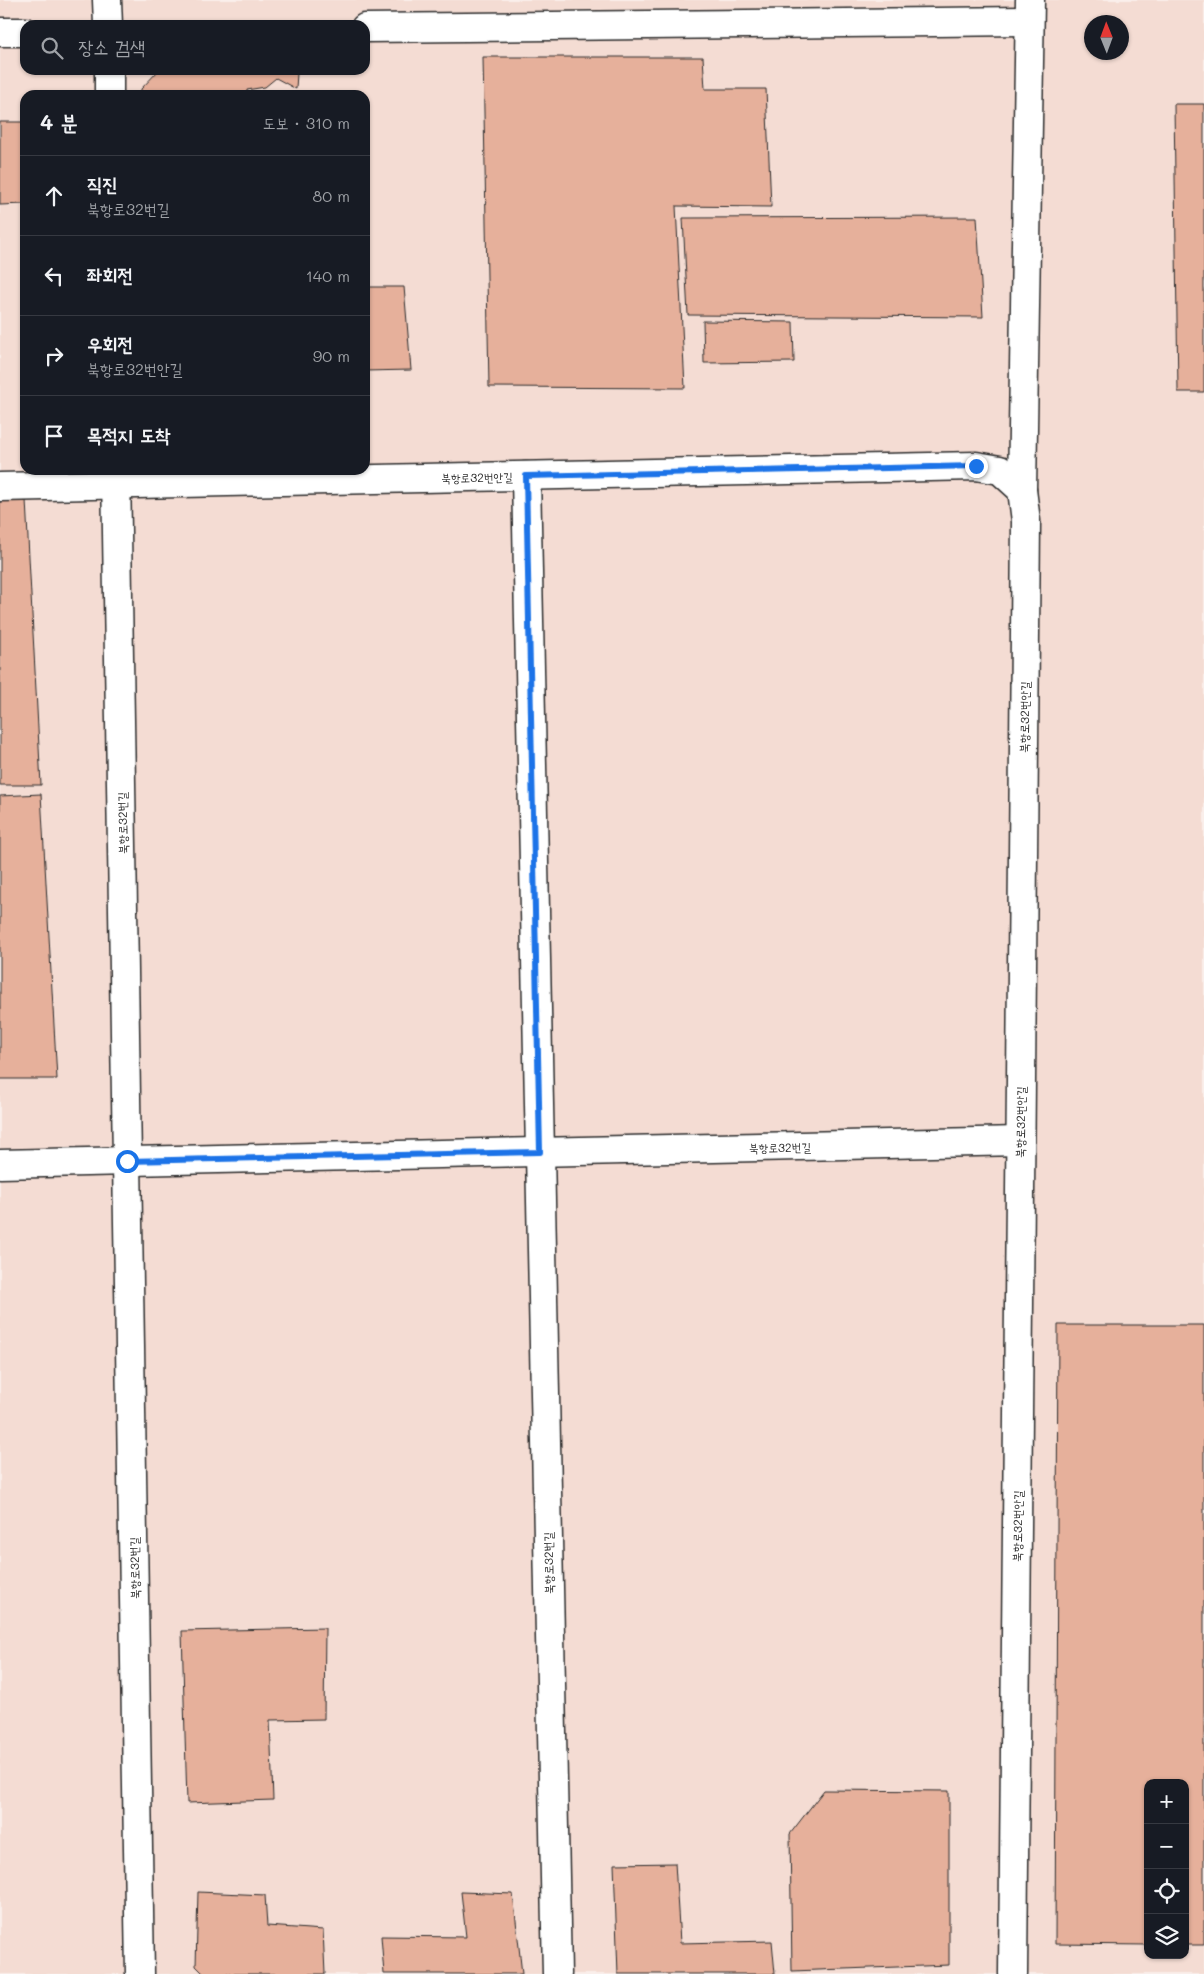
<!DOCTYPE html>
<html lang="ko">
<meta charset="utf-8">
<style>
:root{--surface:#171b24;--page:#242831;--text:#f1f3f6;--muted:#9ea1a6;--line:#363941}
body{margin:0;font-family:Mali,"Poor Story",sans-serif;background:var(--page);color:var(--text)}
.controls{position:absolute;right:15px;bottom:15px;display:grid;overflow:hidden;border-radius:10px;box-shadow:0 1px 4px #0004}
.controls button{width:45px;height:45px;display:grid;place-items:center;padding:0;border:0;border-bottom:1px solid var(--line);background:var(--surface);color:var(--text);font:25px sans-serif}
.compass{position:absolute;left:1084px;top:15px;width:45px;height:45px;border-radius:50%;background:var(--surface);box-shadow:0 1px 4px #0004;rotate:359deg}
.stop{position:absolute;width:15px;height:15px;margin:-11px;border:4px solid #1a73e8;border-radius:50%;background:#fff}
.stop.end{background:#1a73e8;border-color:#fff;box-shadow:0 1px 5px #0008}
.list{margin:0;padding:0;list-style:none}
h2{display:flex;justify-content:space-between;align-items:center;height:65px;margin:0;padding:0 20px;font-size:21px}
h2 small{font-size:16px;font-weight:400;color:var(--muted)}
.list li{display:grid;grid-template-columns:32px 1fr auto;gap:15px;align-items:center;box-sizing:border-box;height:80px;padding:0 20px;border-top:1px solid var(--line)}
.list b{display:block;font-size:19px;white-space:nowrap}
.list p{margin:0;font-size:16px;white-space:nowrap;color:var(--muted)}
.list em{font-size:16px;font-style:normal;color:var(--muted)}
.icon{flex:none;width:28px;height:28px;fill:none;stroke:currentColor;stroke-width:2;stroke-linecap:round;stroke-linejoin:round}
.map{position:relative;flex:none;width:1204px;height:1974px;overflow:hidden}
.search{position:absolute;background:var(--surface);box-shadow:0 1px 4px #0004;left:20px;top:20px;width:350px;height:55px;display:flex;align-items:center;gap:12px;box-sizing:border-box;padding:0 18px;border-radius:15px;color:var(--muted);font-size:19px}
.panel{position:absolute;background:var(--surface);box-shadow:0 1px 4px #0004;left:20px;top:90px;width:350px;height:385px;border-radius:15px}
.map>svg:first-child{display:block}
</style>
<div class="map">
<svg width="1204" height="1974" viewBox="0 0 1204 1974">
<rect width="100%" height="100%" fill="#faefeb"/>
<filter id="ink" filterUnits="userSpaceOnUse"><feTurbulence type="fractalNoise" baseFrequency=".02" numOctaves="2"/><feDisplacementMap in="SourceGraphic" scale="10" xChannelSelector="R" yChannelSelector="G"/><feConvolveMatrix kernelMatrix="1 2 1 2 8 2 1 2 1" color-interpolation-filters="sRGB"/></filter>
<g filter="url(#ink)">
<path fill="#f4dcd3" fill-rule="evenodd" d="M0,0H1204V1974H0ZM1092,22H1122V52H1092ZM25,25H365V70H25ZM25,95H365V470H25ZM1148,1783H1185V1955H1148Z"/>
<g fill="#e6b09b" stroke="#2b2b2b">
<polygon points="483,57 703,57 705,89 766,89 771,207 676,206 685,388 489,387"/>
<polygon points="159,70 293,70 297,73 296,89 276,78 265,87 247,90 247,95 141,95 141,89"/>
<polygon points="1174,104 1204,104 1204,392 1178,392"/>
<polygon points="0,122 25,122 25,204 0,205"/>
<polygon points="977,217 983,317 688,315 683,218"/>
<polygon points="365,287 404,287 411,370 365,371"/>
<polygon points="703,321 793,322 794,362 704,363"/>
<polygon points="26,500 41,785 0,785 0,501"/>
<polygon points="41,794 57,1079 0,1079 0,796"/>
<polygon points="1058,1325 1204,1325 1204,1945 1185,1945 1185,1783 1148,1783 1148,1945 1055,1944"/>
<polygon points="325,1628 324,1719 270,1720 273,1800 187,1803 182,1631"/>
<polygon points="824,1790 949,1791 949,1965 792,1971 790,1834"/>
<polygon points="675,1863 680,1943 772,1941 775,1974 618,1974 614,1864"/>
<polygon points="198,1892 265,1895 267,1926 323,1930 325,1974 204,1974 196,1966"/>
<polygon points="461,1892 513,1894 522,1974 384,1974 381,1936 466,1937"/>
</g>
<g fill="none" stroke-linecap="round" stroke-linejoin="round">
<g stroke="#2b2b2b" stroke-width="31">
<g id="minor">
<polyline points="107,0 108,25"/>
<polyline points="365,28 1029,21"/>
<polyline points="0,32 25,32"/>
<polyline points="109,70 109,95"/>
<polyline points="116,470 140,1974"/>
<polyline points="526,476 557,1974"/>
<polyline points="0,487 976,466 1000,470 1022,490 1026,521 1013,1974"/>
<polyline points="1022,490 1030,0"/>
<polyline points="0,1164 1020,1141"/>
</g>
</g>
<use href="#minor" stroke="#fff" stroke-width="28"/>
</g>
</g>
<g fill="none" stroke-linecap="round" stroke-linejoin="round" filter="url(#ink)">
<polyline stroke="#1a73e8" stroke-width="6" points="127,1161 540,1152 526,476 976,466"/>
</g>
<g text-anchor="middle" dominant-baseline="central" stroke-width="4.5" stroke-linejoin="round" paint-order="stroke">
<g font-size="12" fill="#2b2b2b" stroke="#fff">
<text transform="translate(477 477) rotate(-1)">북항로32번안길</text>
<text transform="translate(1024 717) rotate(-89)">북항로32번안길</text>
<text transform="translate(122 823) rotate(-91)">북항로32번길</text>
<text transform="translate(1020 1122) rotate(-89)">북항로32번안길</text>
<text transform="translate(780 1147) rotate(-1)">북항로32번길</text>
<text transform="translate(1017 1526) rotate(-89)">북항로32번안길</text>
<text transform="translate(548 1563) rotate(-91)">북항로32번길</text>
<text transform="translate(134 1568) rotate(-91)">북항로32번길</text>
</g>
</g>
</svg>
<div class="controls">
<button>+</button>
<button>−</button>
<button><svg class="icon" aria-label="locate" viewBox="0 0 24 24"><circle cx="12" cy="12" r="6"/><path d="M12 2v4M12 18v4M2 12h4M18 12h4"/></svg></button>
<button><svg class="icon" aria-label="layers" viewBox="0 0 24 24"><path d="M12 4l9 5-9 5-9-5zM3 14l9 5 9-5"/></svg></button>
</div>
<svg class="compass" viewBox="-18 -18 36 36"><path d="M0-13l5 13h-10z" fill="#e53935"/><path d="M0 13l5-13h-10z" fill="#9ea1a6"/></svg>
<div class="stop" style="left:127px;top:1161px"></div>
<div class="stop end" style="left:976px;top:466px"></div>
<div class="search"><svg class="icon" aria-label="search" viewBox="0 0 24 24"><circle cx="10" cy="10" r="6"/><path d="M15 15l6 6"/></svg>장소 검색</div>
<section class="panel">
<h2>4 분<small>도보 · 310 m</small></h2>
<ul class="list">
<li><svg class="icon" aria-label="ahead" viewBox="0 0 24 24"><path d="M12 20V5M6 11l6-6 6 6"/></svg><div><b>직진</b><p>북항로32번길</p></div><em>80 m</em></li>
<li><svg class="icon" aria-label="left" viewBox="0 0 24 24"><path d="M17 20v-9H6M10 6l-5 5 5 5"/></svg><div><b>좌회전</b></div><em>140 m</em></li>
<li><svg class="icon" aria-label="right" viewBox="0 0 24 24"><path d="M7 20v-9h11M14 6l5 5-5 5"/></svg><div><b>우회전</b><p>북항로32번안길</p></div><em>90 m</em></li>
<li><svg class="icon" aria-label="arrive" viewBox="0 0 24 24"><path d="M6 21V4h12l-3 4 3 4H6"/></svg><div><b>목적지 도착</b></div></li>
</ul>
</section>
</div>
